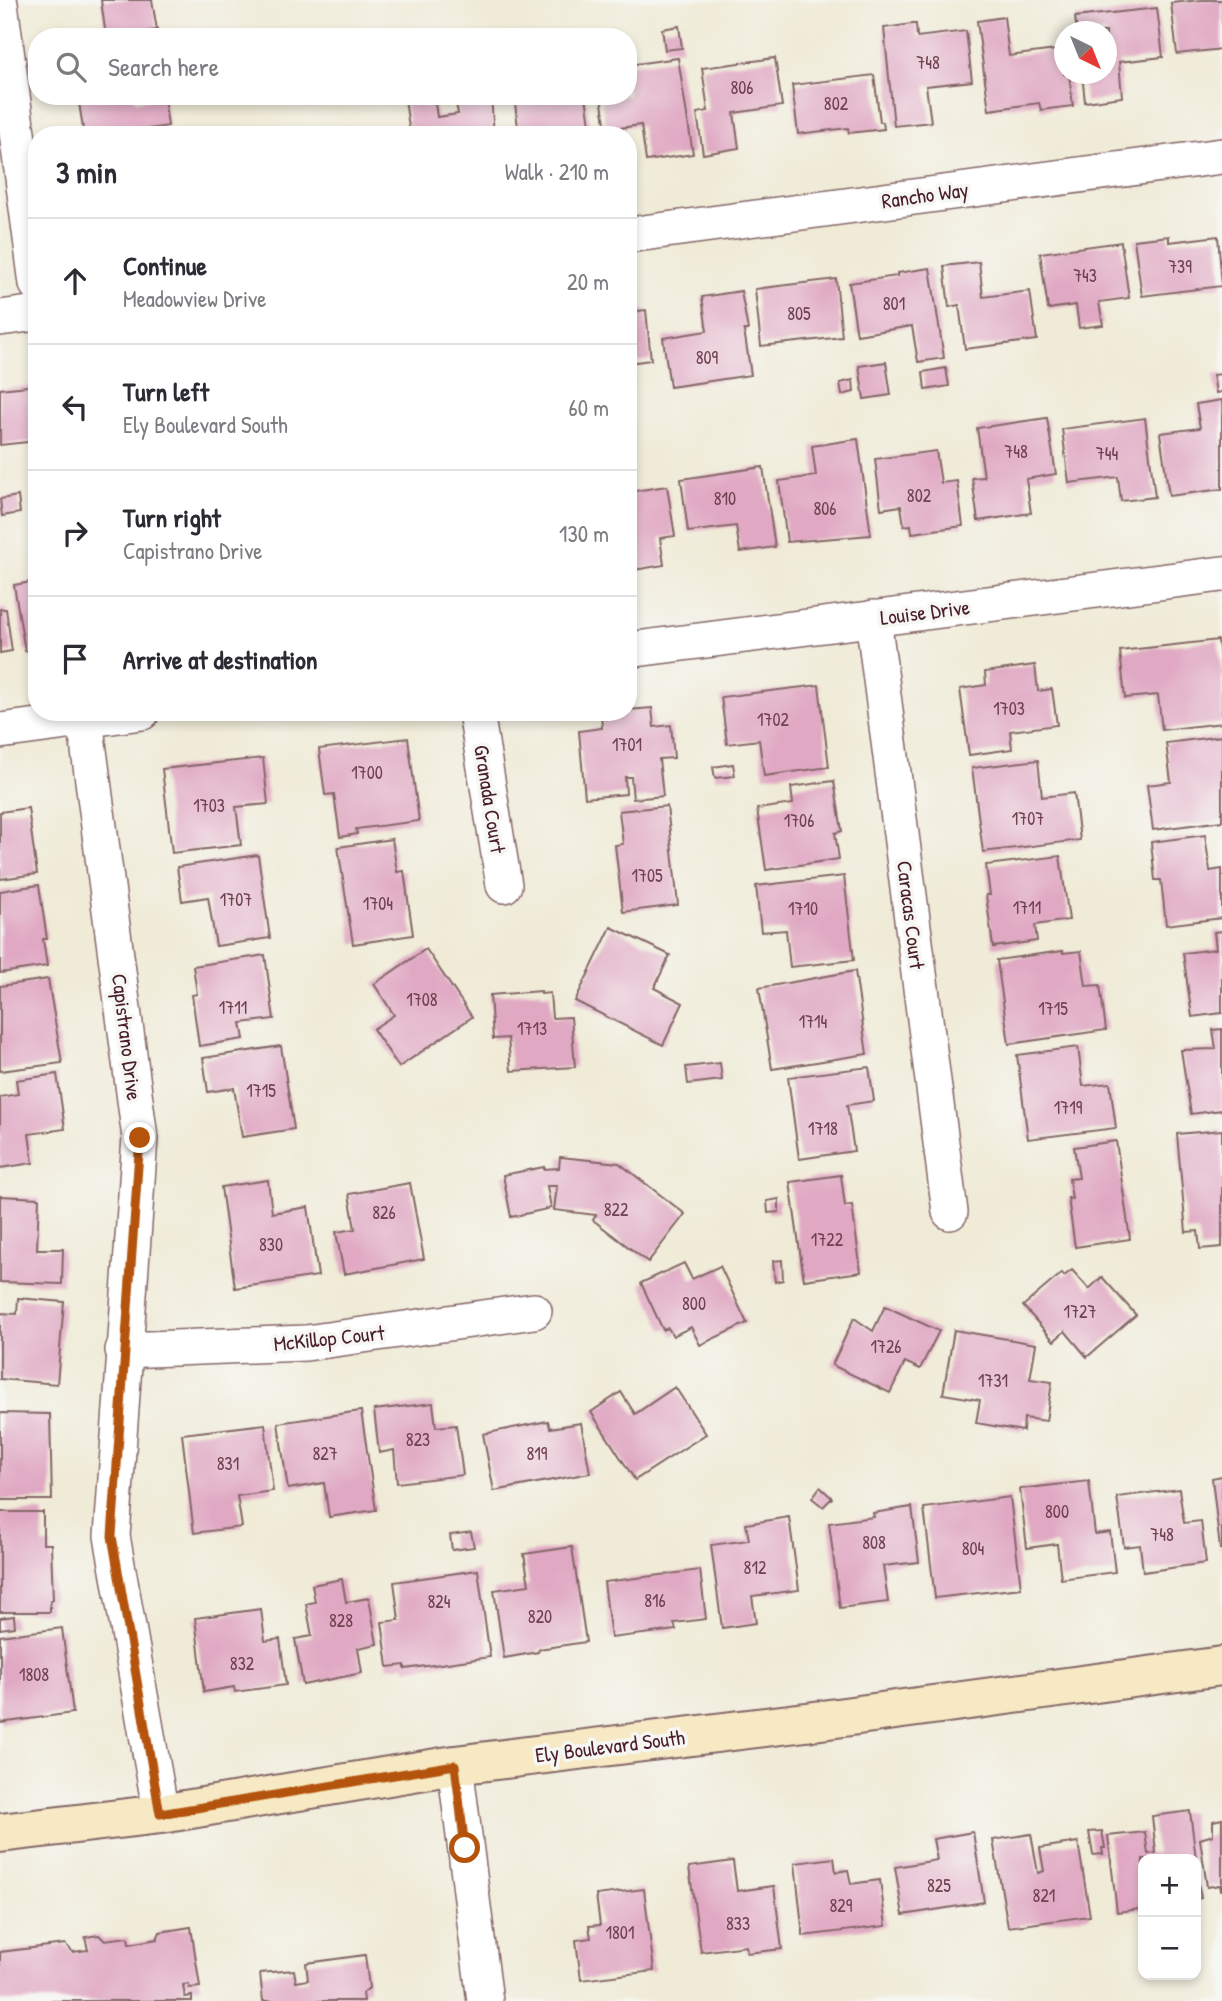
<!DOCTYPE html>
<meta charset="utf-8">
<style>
:root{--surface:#fff;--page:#f2f2f3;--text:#2b2b33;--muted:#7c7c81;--line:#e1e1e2}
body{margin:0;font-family:"Patrick Hand",sans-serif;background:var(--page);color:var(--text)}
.controls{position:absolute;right:21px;bottom:21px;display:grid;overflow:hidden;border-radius:14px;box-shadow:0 4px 10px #0003}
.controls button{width:63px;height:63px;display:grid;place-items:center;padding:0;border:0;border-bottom:2px solid var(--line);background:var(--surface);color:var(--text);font:35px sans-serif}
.compass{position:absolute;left:1054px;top:21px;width:63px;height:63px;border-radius:50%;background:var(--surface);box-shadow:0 4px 10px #0003;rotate:137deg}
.stop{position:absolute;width:21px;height:21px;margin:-16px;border:5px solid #b45309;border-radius:50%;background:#fff}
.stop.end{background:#b45309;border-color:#fff;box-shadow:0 2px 7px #0008}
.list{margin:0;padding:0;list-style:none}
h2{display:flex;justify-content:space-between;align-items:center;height:91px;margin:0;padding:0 28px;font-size:30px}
h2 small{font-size:23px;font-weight:400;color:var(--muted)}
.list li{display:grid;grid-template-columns:46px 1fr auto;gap:21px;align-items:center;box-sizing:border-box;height:126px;padding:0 28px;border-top:2px solid var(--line)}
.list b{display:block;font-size:26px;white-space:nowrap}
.list p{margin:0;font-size:23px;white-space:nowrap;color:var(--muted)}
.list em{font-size:23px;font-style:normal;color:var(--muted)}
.icon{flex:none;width:38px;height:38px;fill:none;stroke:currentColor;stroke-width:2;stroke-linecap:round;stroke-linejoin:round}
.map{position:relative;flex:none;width:1222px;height:2001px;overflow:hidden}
.search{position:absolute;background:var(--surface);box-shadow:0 4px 10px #0003;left:28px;top:28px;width:609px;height:77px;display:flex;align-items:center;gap:18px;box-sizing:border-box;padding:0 24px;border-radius:28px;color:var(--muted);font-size:26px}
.panel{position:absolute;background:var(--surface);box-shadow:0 4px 10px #0003;left:28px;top:126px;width:609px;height:595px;border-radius:28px}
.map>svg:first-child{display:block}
</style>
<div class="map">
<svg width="1222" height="2001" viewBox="0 0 1222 2001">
<rect width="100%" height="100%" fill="#f6f6f2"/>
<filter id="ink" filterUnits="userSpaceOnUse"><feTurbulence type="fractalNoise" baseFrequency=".0143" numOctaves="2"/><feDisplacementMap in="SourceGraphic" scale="14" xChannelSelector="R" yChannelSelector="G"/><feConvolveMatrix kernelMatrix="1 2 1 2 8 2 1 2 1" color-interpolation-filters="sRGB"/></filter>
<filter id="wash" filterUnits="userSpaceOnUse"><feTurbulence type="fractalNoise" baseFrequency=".00686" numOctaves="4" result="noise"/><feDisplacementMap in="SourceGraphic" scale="28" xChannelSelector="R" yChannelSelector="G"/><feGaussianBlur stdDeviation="1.57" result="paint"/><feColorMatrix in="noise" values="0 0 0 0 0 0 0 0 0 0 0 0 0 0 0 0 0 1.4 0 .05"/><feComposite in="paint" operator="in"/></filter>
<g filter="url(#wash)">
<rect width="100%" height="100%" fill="#f0ebd7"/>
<g id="blocks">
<g fill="#e0a8c3">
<polygon points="101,0 152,0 157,30 106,37"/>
<polygon points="1201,0 1222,0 1222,49 1177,54 1171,3"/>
<polygon points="1157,8 1163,57 1119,62 1122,97 1085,102 1082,74 1106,74 1106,32 1077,32 1075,17"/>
<polygon points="1004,17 1009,56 1064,49 1064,74 1069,74 1073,106 1041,110 1039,103 989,110 977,21"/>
<polygon points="912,24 916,24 917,37 966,31 972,81 926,86 931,122 894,126 884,28"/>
<polygon points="679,26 682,48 665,50 662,29"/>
<polygon points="678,58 693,154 646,161 641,125 606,130 601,96 628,96 628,65"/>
<polygon points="775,58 782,106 734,113 739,148 703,154 697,113 708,111 702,68"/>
<polygon points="874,75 880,122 883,122 884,129 849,133 848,128 798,134 792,85"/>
<polygon points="78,96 134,96 135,101 164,97 168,126 110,135 84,135"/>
<polygon points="422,96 434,96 437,117 458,114 455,97 491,96 494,135 410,135 405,99"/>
<polygon points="514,96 586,96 591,132 519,135"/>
<polygon points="1169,236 1169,242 1218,236 1222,286 1142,296 1134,240"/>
<polygon points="1121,242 1129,298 1099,302 1103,325 1079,328 1076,305 1048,309 1040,253"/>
<polygon points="979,262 983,297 1030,291 1037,340 965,349 959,305 949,307 944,266"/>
<polygon points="930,268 944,358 918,362 912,326 857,335 849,283 897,276 897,273"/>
<polygon points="836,279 842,337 761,346 755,289"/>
<polygon points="741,291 748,330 744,330 751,375 670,387 663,338 707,331 702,297"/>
<polygon points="646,310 651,360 628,363 628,312"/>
<polygon points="886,362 891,395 864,399 859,366"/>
<polygon points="946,368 949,386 925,390 923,372"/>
<polygon points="1222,374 1222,392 1216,393 1213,375"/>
<polygon points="853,380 854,392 842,395 840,383"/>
<polygon points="37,385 37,441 0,445 0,389"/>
<polygon points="1222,400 1222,489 1169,496 1160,433 1200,428 1196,404"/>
<polygon points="1047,418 1056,474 1026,479 1031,513 978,521 972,478 984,477 977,428"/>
<polygon points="1145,418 1155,497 1121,501 1118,477 1069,483 1062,429"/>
<polygon points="858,439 871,535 787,542 779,481 816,476 812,446"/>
<polygon points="936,451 941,483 957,481 963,526 912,533 911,525 904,526 901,506 881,509 875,459"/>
<polygon points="763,467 775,547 740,552 736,526 688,532 681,479"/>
<polygon points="667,486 675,536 660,538 664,565 628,571 628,492"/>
<polygon points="18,496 20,513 2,516 0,499"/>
<polygon points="37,581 37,649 25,651 14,585"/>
<polygon points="0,609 6,609 12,651 0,653"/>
<polygon points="1218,640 1222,677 1222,723 1162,730 1158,695 1125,698 1120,651"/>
<polygon points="1035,665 1038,691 1052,689 1057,725 1010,731 1012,749 969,755 960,689 986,685 985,672"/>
<polygon points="819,685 829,767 764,776 759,740 727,744 721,697"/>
<polygon points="652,708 654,727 671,725 674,758 659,759 663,796 633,799 631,777 625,777 626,794 585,798 579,731 602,728 601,713 628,712 628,710"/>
<polygon points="1222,736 1222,821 1153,830 1147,785 1171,782 1166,743"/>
<polygon points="408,738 419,821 356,829 357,834 340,837 334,794 325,795 319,749"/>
<polygon points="263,758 268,804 236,807 241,845 172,853 162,769"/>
<polygon points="1038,760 1042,797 1074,793 1080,840 983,852 972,768"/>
<polygon points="733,764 735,776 715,778 713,767"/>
<polygon points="834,781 842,831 835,833 839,859 766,870 757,809 793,804 791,787"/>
<polygon points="667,806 678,905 623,912 615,845 623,844 619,811"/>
<polygon points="28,808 37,874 0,879 0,812"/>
<polygon points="1205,835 1210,871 1222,869 1222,918 1166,925 1161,880 1155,880 1151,842"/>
<polygon points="392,839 397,872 404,871 413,935 353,944 338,847"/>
<polygon points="258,855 270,938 216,946 208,897 182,901 177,867"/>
<polygon points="1060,856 1069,920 1035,925 1037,941 993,947 986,895 990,895 986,865"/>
<polygon points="844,876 854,960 790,967 786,930 761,932 756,886"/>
<polygon points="39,885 47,939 43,939 47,966 0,973 0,891"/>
<polygon points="611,927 670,955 654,988 683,1003 663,1045 575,1001"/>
<polygon points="1222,931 1222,1013 1192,1017 1183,953 1216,949 1214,932"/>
<polygon points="426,949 472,1017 399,1067 373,1029 394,1015 374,984"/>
<polygon points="1063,951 1063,953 1081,951 1086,986 1100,985 1106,1030 1009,1044 997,960"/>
<polygon points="265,955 274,1019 241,1023 244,1039 199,1046 192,995 197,994 193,966"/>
<polygon points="855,971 867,1054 772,1069 759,988"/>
<polygon points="48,979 62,1063 0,1071 0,986"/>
<polygon points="541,991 541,994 550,993 552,1018 571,1017 575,1067 511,1071 508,1038 493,1039 490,995"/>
<polygon points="1222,1029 1222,1110 1191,1114 1181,1050 1216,1049 1213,1030"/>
<polygon points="281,1046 294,1129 242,1137 234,1088 208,1092 203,1058"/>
<polygon points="1078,1047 1083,1086 1110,1083 1116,1128 1028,1139 1017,1055"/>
<polygon points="720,1063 722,1080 688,1084 686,1067"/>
<polygon points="869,1067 874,1101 847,1105 854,1151 799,1159 788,1077"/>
<polygon points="57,1074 65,1129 29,1134 33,1163 0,1168 0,1097 18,1094 16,1080"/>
<polygon points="1222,1130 1222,1247 1200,1249 1198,1231 1186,1232 1177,1134"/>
<polygon points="1116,1141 1130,1239 1075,1247 1068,1198 1072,1199 1069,1179 1079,1178 1074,1147"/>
<polygon points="560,1157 619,1163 685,1214 648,1262 593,1220 596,1215 554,1210 557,1186 547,1186 551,1208 511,1217 503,1175 544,1167 544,1169 559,1168"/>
<polygon points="841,1175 845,1206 852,1205 861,1272 804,1280 790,1182"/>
<polygon points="268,1180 272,1213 308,1207 318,1276 235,1288 221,1187"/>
<polygon points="410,1183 424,1259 344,1274 336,1232 355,1229 349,1194"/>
<polygon points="0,1196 39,1198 37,1249 63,1249 62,1284 0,1282"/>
<polygon points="779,1199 779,1212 768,1213 767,1201"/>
<polygon points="782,1260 783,1280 775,1282 773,1261"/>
<polygon points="684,1263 692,1279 720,1266 747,1323 700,1345 691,1327 673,1336 668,1328 663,1330 641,1283"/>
<polygon points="1072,1270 1089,1289 1102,1277 1136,1315 1087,1357 1065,1331 1054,1341 1023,1306 1062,1273 1064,1276"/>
<polygon points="18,1298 64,1302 57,1384 0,1379 0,1313 17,1314"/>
<polygon points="885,1306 939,1331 920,1369 905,1362 890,1393 832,1365 854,1318 873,1331"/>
<polygon points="954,1330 1036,1344 1030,1379 1052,1382 1046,1421 1024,1418 1023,1431 976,1423 980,1400 943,1394"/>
<polygon points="675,1387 706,1434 635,1480 591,1412 621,1392 635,1414"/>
<polygon points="433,1403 436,1427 456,1425 463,1475 397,1483 394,1450 379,1453 374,1410"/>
<polygon points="361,1411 376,1510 329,1517 324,1483 288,1489 278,1423"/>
<polygon points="0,1413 50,1414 52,1500 0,1500"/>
<polygon points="548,1421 550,1428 581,1423 590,1473 494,1491 483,1434"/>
<polygon points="265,1424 273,1491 237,1496 242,1527 194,1533 182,1434"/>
<polygon points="1222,1476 1222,1549 1220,1549 1212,1478"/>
<polygon points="1089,1481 1095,1534 1110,1532 1115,1572 1061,1579 1057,1544 1027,1548 1020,1489"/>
<polygon points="820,1487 832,1498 823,1507 812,1498"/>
<polygon points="1179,1489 1184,1523 1201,1521 1206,1563 1143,1572 1140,1545 1124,1547 1117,1497"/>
<polygon points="1010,1497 1021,1588 935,1598 924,1508"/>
<polygon points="912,1507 919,1562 883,1566 888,1602 840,1608 829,1523 874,1517 873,1513"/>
<polygon points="0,1512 43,1512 43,1544 51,1544 53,1600 50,1602 50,1612 0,1612"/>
<polygon points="789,1517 799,1590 752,1596 756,1623 722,1628 711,1545 749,1540 746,1524"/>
<polygon points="471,1532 474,1547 452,1550 450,1535"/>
<polygon points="572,1547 586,1642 539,1649 538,1652 504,1658 494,1590 529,1585 524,1554"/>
<polygon points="478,1570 490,1657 405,1669 405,1665 388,1667 382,1622 399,1620 394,1582"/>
<polygon points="700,1570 706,1619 674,1623 676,1630 611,1638 604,1582"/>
<polygon points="342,1579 346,1602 369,1598 377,1644 358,1648 362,1673 303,1685 295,1639 312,1636 306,1604 315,1602 312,1585"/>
<polygon points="261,1609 265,1641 280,1639 286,1685 235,1692 234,1687 204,1692 195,1618"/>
<polygon points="14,1616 15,1627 0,1629 0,1618"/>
<polygon points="62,1628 73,1713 0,1723 0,1636"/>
<polygon points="1190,1811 1196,1859 1143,1859 1143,1917 1140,1909 1117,1912 1108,1836 1145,1832 1148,1854 1156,1853 1152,1816"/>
<polygon points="1222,1819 1222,1890 1221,1890 1220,1885 1207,1887 1200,1839 1213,1835 1213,1821"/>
<polygon points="1102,1831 1105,1848 1102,1848 1103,1854 1093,1855 1089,1832"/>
<polygon points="973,1832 984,1902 903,1915 895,1867 937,1860 933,1839"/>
<polygon points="1031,1834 1038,1873 1044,1871 1040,1848 1078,1842 1090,1916 1008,1927 993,1840"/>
<polygon points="834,1858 836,1872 848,1870 851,1884 880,1880 886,1926 803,1936 795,1863"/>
<polygon points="733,1861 737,1891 774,1886 782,1949 747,1953 746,1946 701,1952 689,1867"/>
<polygon points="1196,1872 1201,1898 1196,1899"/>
<polygon points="644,1889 654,1971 581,1980 576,1940 591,1938 589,1926 600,1925 596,1895"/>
<polygon points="191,1927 200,1987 189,1988 189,1984 183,1985 185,1997 192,1996 192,2001 0,2001 0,1952 65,1944 73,1952 88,1950 85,1937 99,1935 104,1940 128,1937 129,1944 157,1939 160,1932"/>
<polygon points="365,1955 369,1988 363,1993 364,2001 263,2001 260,1973 294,1970 296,1982 308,1980 306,1963"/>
</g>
</g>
</g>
<g filter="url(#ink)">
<use href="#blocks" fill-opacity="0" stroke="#846667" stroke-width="2"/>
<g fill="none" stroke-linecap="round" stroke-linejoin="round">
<g stroke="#846667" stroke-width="38">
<g id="street">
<polyline points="0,4 37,284"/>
<polyline points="628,235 1222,156"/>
<polyline points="0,318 37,313"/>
<polyline points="873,618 950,1212"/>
<polyline points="628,650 1222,574"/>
<polyline points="476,712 504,885"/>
<polyline points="85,720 140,1138 112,1536 161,1814"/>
<polyline points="0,731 142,712"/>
<polyline points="123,1350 306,1343 534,1311"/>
<polyline points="455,1765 485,2001"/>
</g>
</g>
<g stroke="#846667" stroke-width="42">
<polyline id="secondary" points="0,1833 161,1814 455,1765 814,1721 1222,1666"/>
</g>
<use href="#street" stroke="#fff" stroke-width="35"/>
<use href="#secondary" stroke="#f6e9c3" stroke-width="38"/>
</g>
</g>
<g fill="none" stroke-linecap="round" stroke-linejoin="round" filter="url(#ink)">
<polyline stroke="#b45309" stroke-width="9" points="140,1138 112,1536 160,1814 455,1765 465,1848"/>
</g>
<g text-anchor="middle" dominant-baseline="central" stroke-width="7" stroke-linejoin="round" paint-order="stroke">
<g font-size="18" fill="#704151">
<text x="928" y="62">748</text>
<text x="742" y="87">806</text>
<text x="836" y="103">802</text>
<text x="1180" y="266">739</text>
<text x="1085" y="275">743</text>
<text x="894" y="303">801</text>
<text x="799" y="313">805</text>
<text x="707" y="357">809</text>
<text x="1016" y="451">748</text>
<text x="1107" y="453">744</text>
<text x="919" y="495">802</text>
<text x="725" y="498">810</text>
<text x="825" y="508">806</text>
<text x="1009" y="708">1703</text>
<text x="773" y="719">1702</text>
<text x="627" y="744">1701</text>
<text x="367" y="772">1700</text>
<text x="209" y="805">1703</text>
<text x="1028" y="818">1707</text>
<text x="799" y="820">1706</text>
<text x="647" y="875">1705</text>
<text x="236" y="899">1707</text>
<text x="378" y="903">1704</text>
<text x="1027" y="907">1711</text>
<text x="803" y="908">1710</text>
<text x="422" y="999">1708</text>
<text x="233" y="1007">1711</text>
<text x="1053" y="1008">1715</text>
<text x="813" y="1021">1714</text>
<text x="532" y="1028">1713</text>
<text x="261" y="1090">1715</text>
<text x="1068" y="1107">1719</text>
<text x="823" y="1128">1718</text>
<text x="616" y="1209">822</text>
<text x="384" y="1212">826</text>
<text x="827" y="1239">1722</text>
<text x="271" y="1244">830</text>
<text x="694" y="1303">800</text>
<text x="1080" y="1311">1727</text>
<text x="886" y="1346">1726</text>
<text x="993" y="1380">1731</text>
<text x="418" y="1439">823</text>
<text x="325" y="1453">827</text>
<text x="537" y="1453">819</text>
<text x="228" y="1463">831</text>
<text x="1057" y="1511">800</text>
<text x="1162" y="1534">748</text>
<text x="874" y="1542">808</text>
<text x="973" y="1548">804</text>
<text x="755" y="1567">812</text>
<text x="655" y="1600">816</text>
<text x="439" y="1601">824</text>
<text x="540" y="1616">820</text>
<text x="341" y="1620">828</text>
<text x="242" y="1663">832</text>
<text x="34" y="1674">1808</text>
<text x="939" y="1885">825</text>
<text x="1044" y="1895">821</text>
<text x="841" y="1905">829</text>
<text x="738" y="1923">833</text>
<text x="620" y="1932">1801</text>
</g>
<g font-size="21" fill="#4a1f2b" stroke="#f6f6f2">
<text transform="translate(925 195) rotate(-8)">Rancho Way</text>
<text transform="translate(925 612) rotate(-7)">Louise Drive</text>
<text transform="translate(490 799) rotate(81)">Granada Court</text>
<text transform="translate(911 915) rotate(83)">Caracas Court</text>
<text transform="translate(127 1037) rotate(83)">Capistrano Drive</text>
<text transform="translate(329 1338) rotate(-6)">McKillop Court</text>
<text transform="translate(610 1746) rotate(-7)">Ely Boulevard South</text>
</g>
</g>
</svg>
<div class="controls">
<button>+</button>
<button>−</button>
</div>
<svg class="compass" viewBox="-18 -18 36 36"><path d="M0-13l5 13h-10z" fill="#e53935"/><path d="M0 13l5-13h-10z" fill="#7c7c81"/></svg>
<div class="stop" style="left:465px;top:1848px"></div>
<div class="stop end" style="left:140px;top:1138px"></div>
<div class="search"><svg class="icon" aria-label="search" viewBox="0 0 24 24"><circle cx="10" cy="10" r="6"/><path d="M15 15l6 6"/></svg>Search here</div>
<section class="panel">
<h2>3 min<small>Walk · 210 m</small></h2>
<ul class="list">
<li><svg class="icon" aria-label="ahead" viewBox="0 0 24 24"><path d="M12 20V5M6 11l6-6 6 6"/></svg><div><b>Continue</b><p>Meadowview Drive</p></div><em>20 m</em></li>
<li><svg class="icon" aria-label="left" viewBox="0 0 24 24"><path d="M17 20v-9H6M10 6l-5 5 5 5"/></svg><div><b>Turn left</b><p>Ely Boulevard South</p></div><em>60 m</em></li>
<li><svg class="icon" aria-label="right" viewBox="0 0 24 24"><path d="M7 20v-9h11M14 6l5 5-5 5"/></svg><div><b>Turn right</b><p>Capistrano Drive</p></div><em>130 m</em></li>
<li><svg class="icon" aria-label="arrive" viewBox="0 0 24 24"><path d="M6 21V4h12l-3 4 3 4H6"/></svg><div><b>Arrive at destination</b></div></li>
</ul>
</section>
</div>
